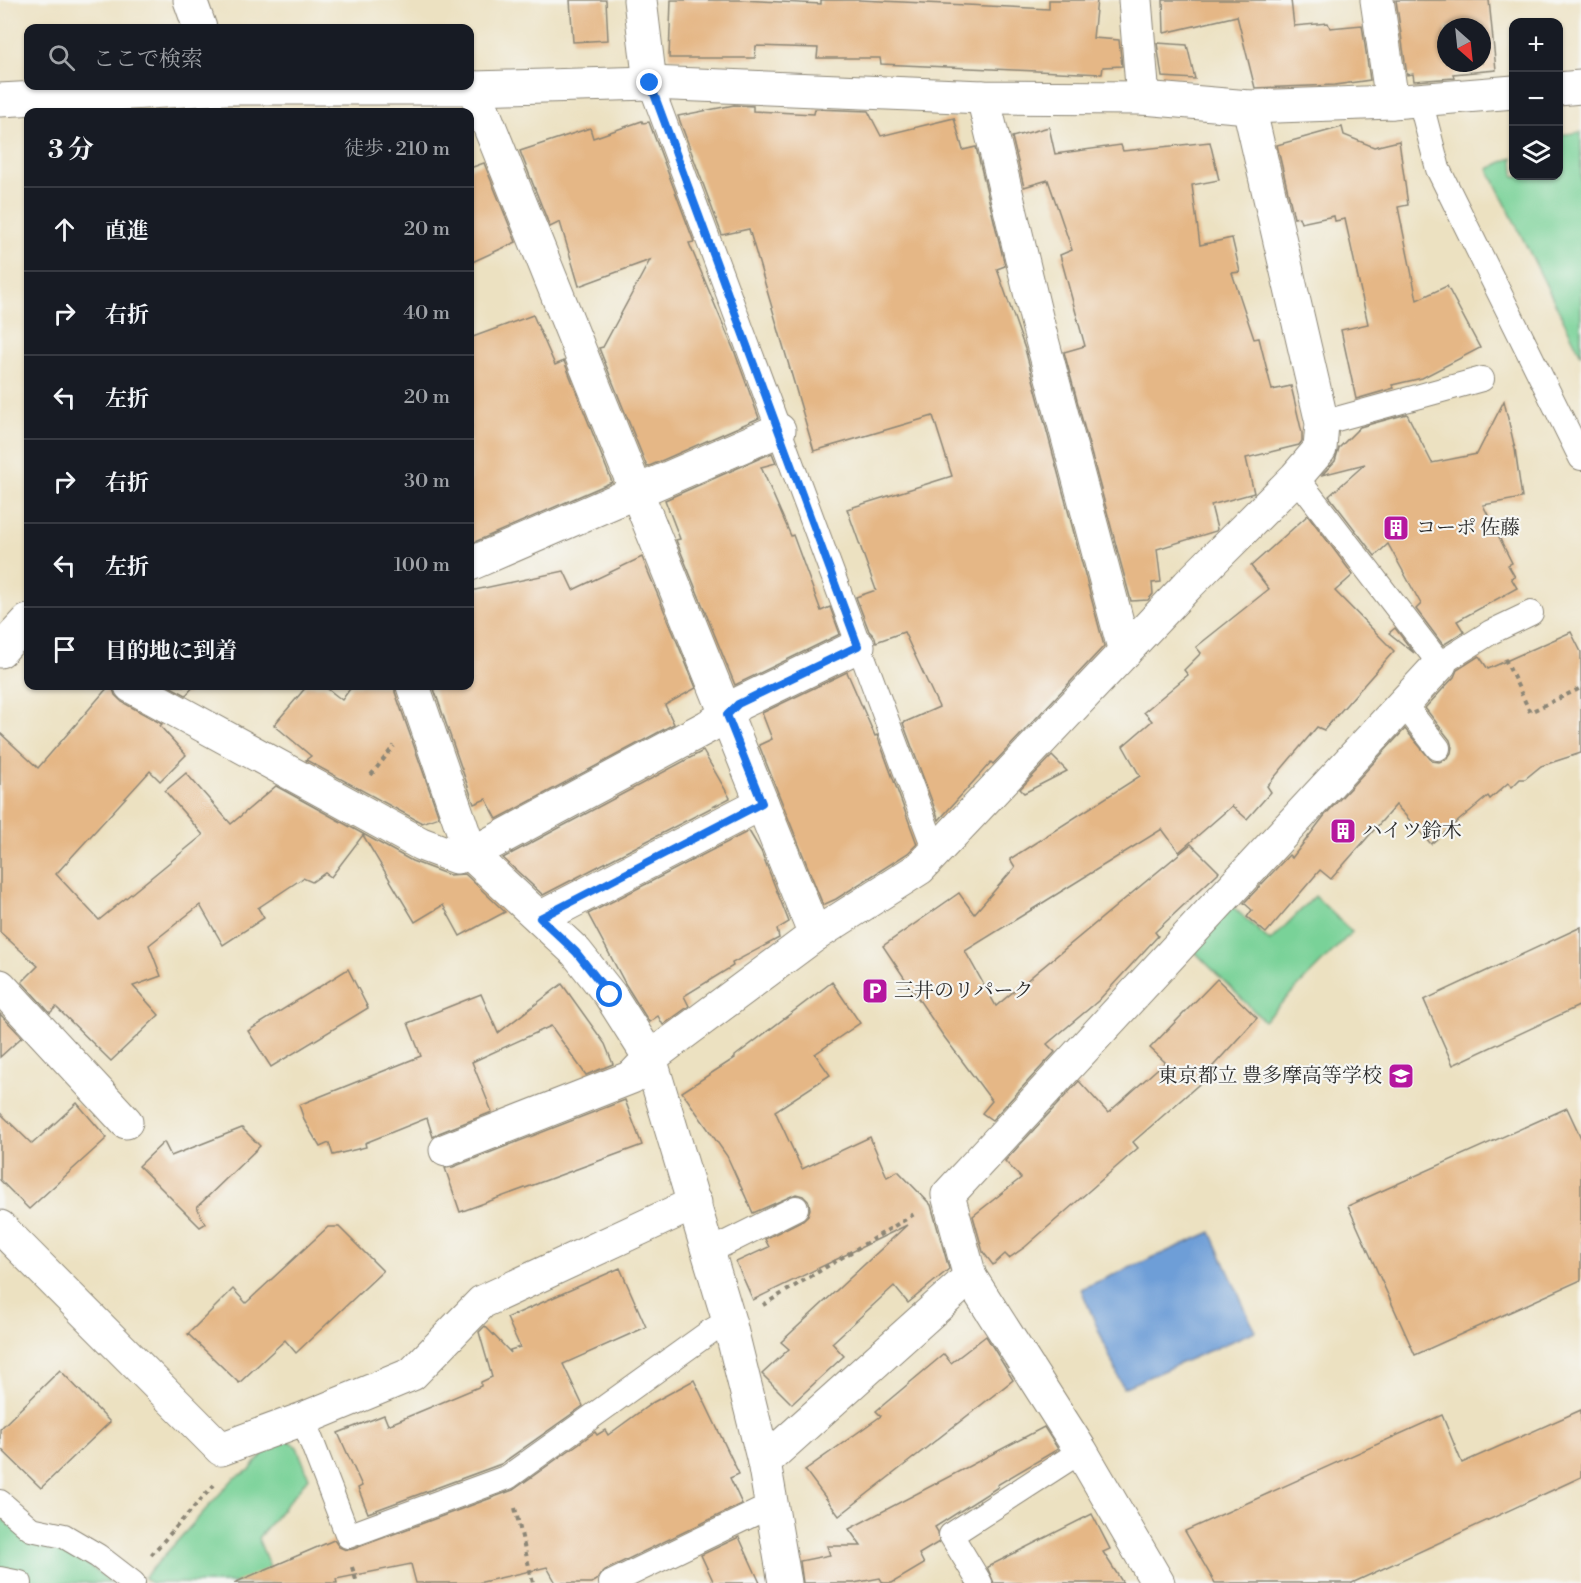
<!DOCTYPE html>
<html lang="ja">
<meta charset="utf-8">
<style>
:root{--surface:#171b24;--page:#20242c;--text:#f1f3f6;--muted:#9ea1a6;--line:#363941}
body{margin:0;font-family:"Libre Bodoni","Noto Serif JP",serif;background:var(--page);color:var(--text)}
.controls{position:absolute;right:18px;top:18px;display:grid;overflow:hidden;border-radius:12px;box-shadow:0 2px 4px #0004}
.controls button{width:54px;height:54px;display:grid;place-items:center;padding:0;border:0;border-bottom:2px solid var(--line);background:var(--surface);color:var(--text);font:30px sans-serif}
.compass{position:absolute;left:1437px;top:18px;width:54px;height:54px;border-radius:50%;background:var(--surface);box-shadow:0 2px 4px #0004;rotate:153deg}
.stop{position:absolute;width:18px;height:18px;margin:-14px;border:4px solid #1a73e8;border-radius:50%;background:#fff}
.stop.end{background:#1a73e8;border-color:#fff;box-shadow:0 2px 6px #0008}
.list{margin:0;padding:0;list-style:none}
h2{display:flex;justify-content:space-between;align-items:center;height:78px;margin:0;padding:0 24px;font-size:26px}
h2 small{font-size:20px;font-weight:400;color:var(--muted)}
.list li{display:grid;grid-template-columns:39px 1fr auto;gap:18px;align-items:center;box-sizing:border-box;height:84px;padding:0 24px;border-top:2px solid var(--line)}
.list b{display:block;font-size:22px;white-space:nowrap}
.list em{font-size:20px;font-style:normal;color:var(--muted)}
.icon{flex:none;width:33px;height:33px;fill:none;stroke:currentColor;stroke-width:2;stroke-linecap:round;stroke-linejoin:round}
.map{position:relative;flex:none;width:1581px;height:1583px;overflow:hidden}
.search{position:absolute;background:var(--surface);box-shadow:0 2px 4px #0004;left:24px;top:24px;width:450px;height:66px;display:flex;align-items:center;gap:15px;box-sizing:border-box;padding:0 21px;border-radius:12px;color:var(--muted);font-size:22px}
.panel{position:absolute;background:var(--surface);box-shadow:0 2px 4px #0004;left:24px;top:108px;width:450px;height:582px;border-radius:12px}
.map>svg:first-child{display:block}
</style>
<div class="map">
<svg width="1581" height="1583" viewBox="0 0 1581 1583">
<rect width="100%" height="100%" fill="#f6f6f2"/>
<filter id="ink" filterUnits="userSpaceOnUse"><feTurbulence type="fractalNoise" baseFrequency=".0167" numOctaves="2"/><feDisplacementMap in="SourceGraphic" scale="12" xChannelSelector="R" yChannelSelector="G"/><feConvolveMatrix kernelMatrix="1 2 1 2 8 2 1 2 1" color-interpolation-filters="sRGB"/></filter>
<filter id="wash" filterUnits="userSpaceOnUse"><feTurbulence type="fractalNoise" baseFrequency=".008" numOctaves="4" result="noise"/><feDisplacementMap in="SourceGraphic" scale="24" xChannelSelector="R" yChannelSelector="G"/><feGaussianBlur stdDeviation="1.35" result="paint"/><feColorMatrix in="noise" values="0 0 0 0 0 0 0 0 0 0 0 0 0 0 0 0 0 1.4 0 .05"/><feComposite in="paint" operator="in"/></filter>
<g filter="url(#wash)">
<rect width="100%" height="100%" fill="#ece1c1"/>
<g fill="#79d298" stroke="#527e62" stroke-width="1.5">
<polygon points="1581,132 1581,355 1488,169 1513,157 1514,176 1558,176 1559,135"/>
<polygon points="1315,896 1352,932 1264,1021 1193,950 1231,905 1270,941"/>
<polygon points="288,1440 297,1447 309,1477 258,1538 276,1583 151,1583 144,1578 234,1478 250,1470 266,1450"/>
<polygon points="0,1516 29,1543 72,1552 112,1583 0,1583"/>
</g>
<polygon fill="#6e9ed7" stroke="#4c6481" stroke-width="1.5" points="1211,1232 1255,1331 1123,1388 1081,1289"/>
<g id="blocks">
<g fill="#e5b786" fill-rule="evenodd">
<polygon points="570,0 606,0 608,40 573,42"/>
<polygon points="671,0 740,0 821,4 821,0 860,0 1049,9 1049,0 1097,0 1093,38 1119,40 1122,66 1103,67 1102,74 881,64 880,58 817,58 818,48 756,46 755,58 669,58"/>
<polygon points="1163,0 1291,0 1294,26 1328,23 1330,28 1362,25 1370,80 1335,85 1255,88 1237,16 1164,33"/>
<path d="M1396,0H1489L1496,70L1453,74L1454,78L1414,81L1413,74L1407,75ZM1446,27H1482V63H1446Z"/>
<polygon points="1157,43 1187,45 1195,79 1162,77"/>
<polygon points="734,105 753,106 753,111 814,114 815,109 868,111 881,136 954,118 963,150 976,147 1005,266 997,269 1025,349 1104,646 993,764 991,762 939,820 903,723 939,707 904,632 876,642 875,637 869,631 856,597 876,590 847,509 952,476 933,416 814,451 749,229 722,235 678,116"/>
<polygon points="642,121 643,123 649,122 694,242 689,243 735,353 759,418 647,467 599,348 603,347 650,260 579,286 560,222 550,227 520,151 590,128 593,138"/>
<polygon points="1049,127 1055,154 1121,145 1123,151 1210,142 1219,180 1192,185 1200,245 1232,238 1240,272 1232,273 1254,339 1259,338 1272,390 1291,386 1302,433 1302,441 1299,445 1246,458 1254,493 1211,505 1217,529 1216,531 1157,549 1161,582 1152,583 1153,594 1148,600 1131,601 1064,352 1085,346 1060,255 1072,250 1048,180 1024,187 1012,137"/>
<polygon points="1342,127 1344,135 1374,147 1399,141 1408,205 1398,207 1417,300 1447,286 1480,348 1422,378 1392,385 1394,388 1356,399 1341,330 1368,324 1345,219 1335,221 1334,216 1301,223 1299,217 1294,218 1277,145"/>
<polygon points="484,163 516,242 470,263 470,168"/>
<polygon points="533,315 555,365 564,361 612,482 470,544 470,338"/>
<polygon points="1504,401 1515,449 1522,498 1483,505 1512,563 1508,565 1515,577 1511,578 1517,588 1457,621 1464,632 1443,645 1416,609 1421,604 1388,544 1375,556 1329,496 1365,464 1322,475 1335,461 1339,448 1360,427 1407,414 1432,463 1477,454"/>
<polygon points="772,453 776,463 761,467 791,536 793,535 821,611 830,607 840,634 735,685 676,540 680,539 665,500"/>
<polygon points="1308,515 1353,575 1335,591 1394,651 1324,730 1317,727 1267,786 1271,792 1247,819 1232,806 1179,852 1162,829 965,951 996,1006 1191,844 1219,872 1155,932 1158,936 1098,1001 1047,1044 1055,1052 992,1120 982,1113 992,1101 942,1034 883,946 959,893 974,914 1015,867 1010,859 1140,776 1123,746 1152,721 1144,712 1188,675 1184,670 1201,653 1196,647 1269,589 1251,566"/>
<polygon points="642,557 696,688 665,705 674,724 497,819 486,799 474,804 433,686 470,686 470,591 564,571 573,590"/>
<polygon points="1395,628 1414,653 1389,633"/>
<polygon points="1571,632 1581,652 1581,753 1541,766 1525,779 1520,779 1512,787 1508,783 1490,799 1488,796 1431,844 1396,805 1331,879 1320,870 1266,933 1247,917 1252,910 1244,903 1289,855 1292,858 1325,815 1405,729 1432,761 1439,762 1447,759 1451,753 1452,747 1450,740 1425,708 1454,677 1457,670 1479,656 1488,669"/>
<polygon points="847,672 875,736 877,735 917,844 908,853 836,899 823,905 759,745 772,739 762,713"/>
<polygon points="109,686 112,686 115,695 122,702 162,724 160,726 186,755 160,781 150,771 56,874 99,920 203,835 165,791 186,773 231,824 276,786 412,861 449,875 465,874 505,912 460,936 443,905 415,922 363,835 331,877 325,873 312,882 303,878 258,908 264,918 223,945 200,905 149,945 161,976 133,986 159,1015 111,1061 56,1007 50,1013 22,982 38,966 0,932 0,733 38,768"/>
<polygon points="169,686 194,686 186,695"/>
<polygon points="307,686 324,686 342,700 352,686 395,686 395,692 439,817 422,823 306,760 311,756 274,725"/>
<polygon points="703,751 730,798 543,895 503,858"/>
<polygon points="1052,756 1067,771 1024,793 1020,789"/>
<polygon points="749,831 761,851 789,922 777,929 779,938 732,963 733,966 684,996 689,1006 663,1025 658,1016 649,1022 626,985 588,914"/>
<polygon points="1581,927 1581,1005 1453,1065 1424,1000"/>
<polygon points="348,969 368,1008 271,1067 248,1031"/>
<polygon points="1217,979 1257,1018 1203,1077 1205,1079 1133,1142 1138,1148 1025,1247 1009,1258 1005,1254 993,1265 983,1252 973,1216 1021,1178 1005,1161 1079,1081 1108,1113 1165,1062 1150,1048"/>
<polygon points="832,982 860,1023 815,1054 830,1075 775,1111 802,1169 870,1137 887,1177 898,1171 931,1205 949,1269 908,1303 894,1286 832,1343 844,1356 792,1404 762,1374 789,1349 781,1342 907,1225 753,1300 736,1262 769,1247 765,1239 803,1220 808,1215 810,1209 809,1202 803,1196 796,1194 753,1213 727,1156 682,1092 735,1058 735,1056"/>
<polygon points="562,984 605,1044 613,1064 586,1075 551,1026 472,1062 492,1112 439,1133 433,1137 427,1118 365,1143 366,1147 333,1155 329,1143 320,1147 305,1122 299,1105 421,1056 408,1023 481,994 498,1033"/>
<polygon points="0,1014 22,1037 0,1057"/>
<polygon points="625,1100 642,1145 460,1212 445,1168 453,1167"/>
<polygon points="77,1103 107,1138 29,1209 0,1180 0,1113 32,1144"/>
<polygon points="1567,1108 1581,1138 1581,1280 1415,1355 1348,1206"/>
<polygon points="242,1128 260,1146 197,1207 205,1224 200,1227 139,1166 164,1142 171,1156"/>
<polygon points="328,1227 339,1227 383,1271 296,1353 285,1340 239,1383 188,1334 233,1289 246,1303"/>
<polygon points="620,1268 646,1327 563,1364 583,1406 501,1464 368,1513 358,1488 362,1486 338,1433 384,1415 388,1425 481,1386 481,1382 492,1377 479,1332 485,1326 511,1353 510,1350 520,1347 507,1318"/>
<polygon points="986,1336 1013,1380 839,1516 805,1470 881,1416 876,1411 944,1354 951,1363"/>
<polygon points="60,1370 110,1422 41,1488 0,1448 0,1429"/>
<polygon points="694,1380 739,1474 730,1478 742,1504 605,1570 600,1575 597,1580 592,1583 556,1583 547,1567 478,1583 416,1583 411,1564 336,1579 337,1583 234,1583 334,1540 339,1547 346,1550 353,1549 513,1490 595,1432 597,1435 605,1430 608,1435 652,1403"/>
<polygon points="1581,1410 1581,1477 1352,1583 1215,1583 1185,1531 1442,1415 1462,1463"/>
<polygon points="1044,1427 1058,1449 997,1485 998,1487 935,1527 938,1532 939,1542 919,1554 924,1564 892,1583 883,1583 880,1578 854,1583 803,1583 800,1561 830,1555 827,1546 861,1546 849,1529"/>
<polygon points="1092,1514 1110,1549 1103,1552 1123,1583 994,1583 987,1567"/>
<polygon points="739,1537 760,1583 714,1583 701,1555"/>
</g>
</g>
</g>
<g filter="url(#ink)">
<use href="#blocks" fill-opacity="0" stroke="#8c8676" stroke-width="1.5"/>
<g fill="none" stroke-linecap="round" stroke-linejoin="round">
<g stroke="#8c8676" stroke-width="26">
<g id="service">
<polyline points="650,83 936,853"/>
<polyline points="1420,100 1438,169 1581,458"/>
<polyline points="1322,423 1482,379"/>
<polyline points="1296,477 1440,664 1491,632 1531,613"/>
<polyline points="1402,702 1438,748"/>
<polyline points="708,1252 796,1208"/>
<polyline points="303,1419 348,1536 508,1477 711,1331 729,1321"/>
<polyline points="0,1502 31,1529 64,1536 98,1556 133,1583"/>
<polyline points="0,1579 20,1583"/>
<polyline points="611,1583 772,1505"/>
<polyline points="980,1583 951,1535 1081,1451"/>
</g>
</g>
<g stroke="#8c8676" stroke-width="35">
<g id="minor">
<polyline points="640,0 650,83"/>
<polyline points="1135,0 1143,98"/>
<polyline points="1377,0 1392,102"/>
<polyline points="474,88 815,935"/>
<polyline points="1558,89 1581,87"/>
<polyline points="983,97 1038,325 1125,652"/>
<polyline points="0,100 221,88 474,88 650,83 983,97 1143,98 1249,107 1392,102 1514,92"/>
<polyline points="470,564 779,430"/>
<polyline points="0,651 28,621"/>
<polyline points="131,686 421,844 456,857 471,854 707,727 727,715 738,704 858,646"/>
<polyline points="413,686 471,854 576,952 610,995 650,1058 729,1321 764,1462 785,1583"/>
<polyline points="540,918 762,803"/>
<polyline points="0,986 126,1122"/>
<polyline points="446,1150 632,1077 650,1058 815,935 920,868 1188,585 1296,477 1320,449 1322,423 1249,107"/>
<polyline points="0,1227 221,1449 303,1419 412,1374 482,1302 695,1203"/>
<polyline points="764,1462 970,1277"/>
<polyline points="1158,1583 1081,1451 970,1277 948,1195 1440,664"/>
</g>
</g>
<g stroke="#8c8676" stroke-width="35">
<g id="tertiary">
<polyline points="190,0 200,28"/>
<polyline points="221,86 221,88"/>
</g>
</g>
<g stroke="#8c8676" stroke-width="4" stroke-dasharray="4.5 4.5" stroke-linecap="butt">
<polyline points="1505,659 1530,712 1581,688"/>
<polyline points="371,775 394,746"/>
<polyline points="763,1305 916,1213"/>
<polyline points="515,1508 533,1583"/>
<polyline points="151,1555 214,1485"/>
<polyline points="352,1567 357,1583"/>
</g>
<use href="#service" stroke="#fff" stroke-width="24"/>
<use href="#minor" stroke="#fff" stroke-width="33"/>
<use href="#tertiary" stroke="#fff" stroke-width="33"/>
</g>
</g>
<g fill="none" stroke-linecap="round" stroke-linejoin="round" filter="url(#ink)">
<polyline stroke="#1a73e8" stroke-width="8" points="610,995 576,952 540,918 762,803 727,715 738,704 858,646 650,83"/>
</g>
<defs>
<g id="building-square" transform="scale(1.35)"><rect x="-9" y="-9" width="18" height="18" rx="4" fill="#b5179e" stroke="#f6f6f2"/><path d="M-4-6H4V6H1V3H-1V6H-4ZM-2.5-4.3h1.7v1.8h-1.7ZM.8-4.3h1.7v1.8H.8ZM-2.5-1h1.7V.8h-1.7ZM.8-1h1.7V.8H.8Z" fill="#fff"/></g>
<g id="parking-square" transform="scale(1.35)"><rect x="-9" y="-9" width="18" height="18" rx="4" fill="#b5179e" stroke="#f6f6f2"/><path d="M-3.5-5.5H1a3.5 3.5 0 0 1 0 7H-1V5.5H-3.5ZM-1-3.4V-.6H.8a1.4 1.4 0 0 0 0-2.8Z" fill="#fff"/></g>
<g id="school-square" transform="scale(1.35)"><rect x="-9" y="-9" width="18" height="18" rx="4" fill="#b5179e" stroke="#f6f6f2"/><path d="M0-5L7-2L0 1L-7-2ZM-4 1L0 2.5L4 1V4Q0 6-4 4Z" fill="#fff"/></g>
</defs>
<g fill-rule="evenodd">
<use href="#building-square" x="1396" y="528"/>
<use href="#building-square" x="1343" y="831"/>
<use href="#parking-square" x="875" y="991"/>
<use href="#school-square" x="1401" y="1076"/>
</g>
<g text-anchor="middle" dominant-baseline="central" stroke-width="4.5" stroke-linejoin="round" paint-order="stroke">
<g font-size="20" fill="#2b2b2b" stroke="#f6f6f2" text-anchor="start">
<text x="1416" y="528">コーポ 佐藤</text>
<text x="1362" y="831">ハイツ鈴木</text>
<text x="894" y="991">三井のリパーク</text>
<text x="1382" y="1076" text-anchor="end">東京都立 豊多摩高等学校</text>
</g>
</g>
</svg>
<div class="controls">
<button>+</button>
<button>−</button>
<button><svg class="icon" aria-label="layers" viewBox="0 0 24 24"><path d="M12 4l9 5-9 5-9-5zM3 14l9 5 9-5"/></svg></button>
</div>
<svg class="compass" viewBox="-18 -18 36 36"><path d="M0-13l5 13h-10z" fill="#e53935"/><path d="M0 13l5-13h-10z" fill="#9ea1a6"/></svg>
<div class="stop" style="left:610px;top:995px"></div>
<div class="stop end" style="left:650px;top:83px"></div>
<div class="search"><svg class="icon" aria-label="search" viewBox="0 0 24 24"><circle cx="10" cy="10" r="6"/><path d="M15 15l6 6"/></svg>ここで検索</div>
<section class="panel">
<h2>3 分<small>徒歩 · 210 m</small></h2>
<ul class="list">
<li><svg class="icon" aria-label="ahead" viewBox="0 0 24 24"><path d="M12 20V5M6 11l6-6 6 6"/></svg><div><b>直進</b></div><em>20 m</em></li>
<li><svg class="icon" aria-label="right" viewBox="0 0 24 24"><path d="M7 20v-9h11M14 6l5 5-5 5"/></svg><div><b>右折</b></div><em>40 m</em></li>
<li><svg class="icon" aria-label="left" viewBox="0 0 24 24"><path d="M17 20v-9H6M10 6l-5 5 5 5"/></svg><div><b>左折</b></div><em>20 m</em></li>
<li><svg class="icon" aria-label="right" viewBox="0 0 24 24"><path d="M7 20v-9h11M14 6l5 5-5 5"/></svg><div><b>右折</b></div><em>30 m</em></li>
<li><svg class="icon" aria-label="left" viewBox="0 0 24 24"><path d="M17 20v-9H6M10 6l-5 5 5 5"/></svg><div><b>左折</b></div><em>100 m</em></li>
<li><svg class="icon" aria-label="arrive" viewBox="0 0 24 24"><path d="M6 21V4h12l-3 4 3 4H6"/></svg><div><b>目的地に到着</b></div></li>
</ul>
</section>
</div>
